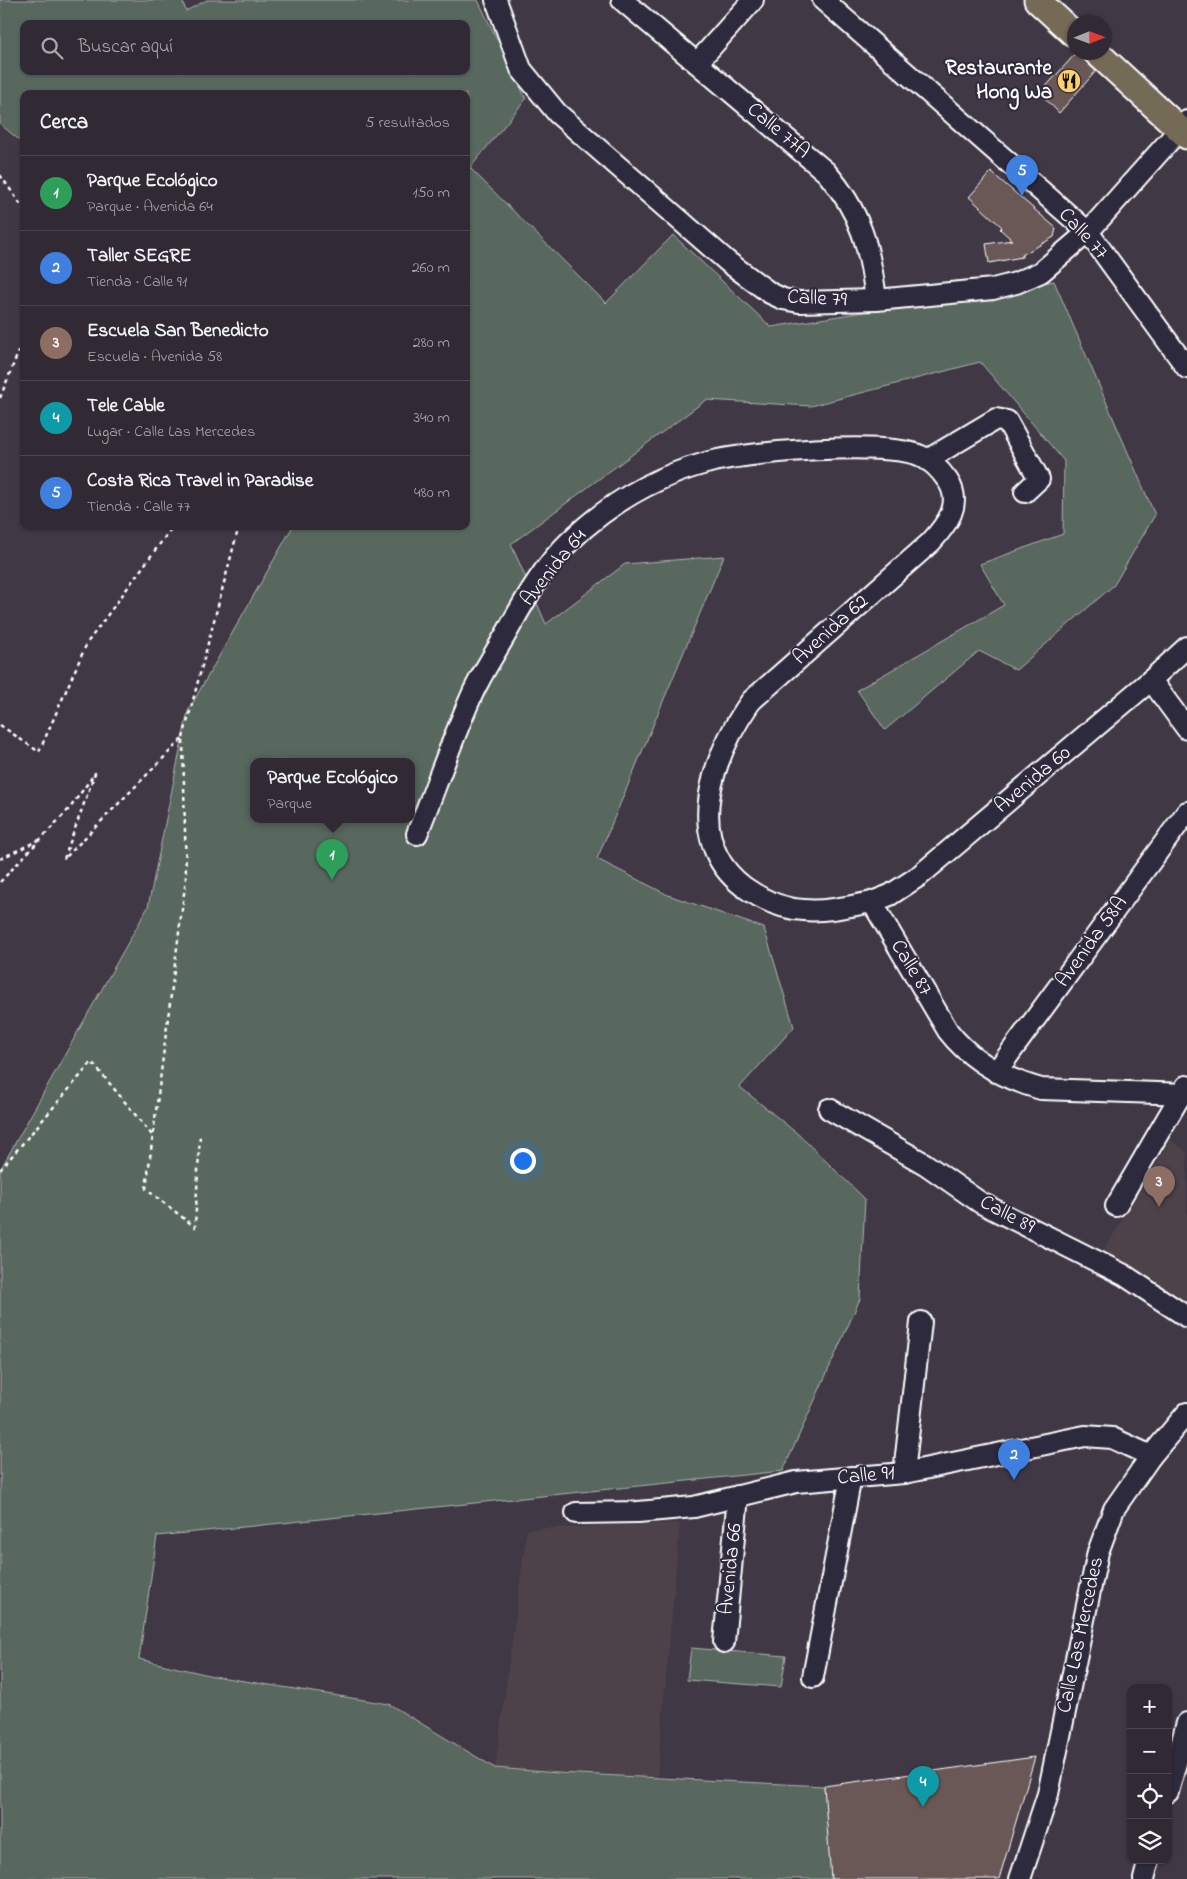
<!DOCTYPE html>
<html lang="es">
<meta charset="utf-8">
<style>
:root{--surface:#312a34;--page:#39323c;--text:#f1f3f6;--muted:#a8a7ac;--line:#4c464f;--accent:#e69b98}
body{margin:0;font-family:"Indie Flower",sans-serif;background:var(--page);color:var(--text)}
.controls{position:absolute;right:15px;bottom:15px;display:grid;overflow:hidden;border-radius:10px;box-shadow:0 1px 4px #0004}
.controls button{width:45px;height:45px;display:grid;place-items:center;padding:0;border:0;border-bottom:1px solid var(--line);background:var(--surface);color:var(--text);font:25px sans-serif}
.compass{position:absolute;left:1067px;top:15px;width:45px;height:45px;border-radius:50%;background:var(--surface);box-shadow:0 1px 4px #0004;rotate:89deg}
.you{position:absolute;left:522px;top:1160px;width:18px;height:18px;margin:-12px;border:4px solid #fff;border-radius:50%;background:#1a73e8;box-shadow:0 0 0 8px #1a73e833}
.badge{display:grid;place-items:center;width:32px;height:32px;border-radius:50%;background:var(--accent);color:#fff;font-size:16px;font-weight:700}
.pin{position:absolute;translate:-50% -41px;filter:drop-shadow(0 1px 2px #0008)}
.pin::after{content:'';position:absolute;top:26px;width:18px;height:15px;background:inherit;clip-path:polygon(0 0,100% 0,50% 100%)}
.popup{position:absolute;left:250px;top:758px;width:165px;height:65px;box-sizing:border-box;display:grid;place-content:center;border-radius:10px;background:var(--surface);filter:drop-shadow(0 1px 4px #0005);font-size:16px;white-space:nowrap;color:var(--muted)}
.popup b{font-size:19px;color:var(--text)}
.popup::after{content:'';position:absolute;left:50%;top:100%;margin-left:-10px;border:10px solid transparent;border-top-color:var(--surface)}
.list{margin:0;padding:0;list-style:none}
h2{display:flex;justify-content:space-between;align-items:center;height:65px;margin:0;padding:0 20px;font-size:21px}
h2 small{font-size:16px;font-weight:400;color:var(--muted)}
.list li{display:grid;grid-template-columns:32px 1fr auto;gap:15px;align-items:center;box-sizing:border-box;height:75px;padding:0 20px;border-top:1px solid var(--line)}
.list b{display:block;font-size:19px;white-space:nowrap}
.list p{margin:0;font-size:16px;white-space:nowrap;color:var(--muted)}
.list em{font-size:16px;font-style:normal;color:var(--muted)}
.icon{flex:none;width:28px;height:28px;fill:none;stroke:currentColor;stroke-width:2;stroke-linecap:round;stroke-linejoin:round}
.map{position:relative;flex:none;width:1187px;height:1879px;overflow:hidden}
.search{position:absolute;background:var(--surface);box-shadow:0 1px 4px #0004;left:20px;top:20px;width:450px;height:55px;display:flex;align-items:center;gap:12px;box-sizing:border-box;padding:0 18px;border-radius:10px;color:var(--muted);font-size:19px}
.panel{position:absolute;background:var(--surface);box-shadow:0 1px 4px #0004;left:20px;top:90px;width:450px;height:440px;border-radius:10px}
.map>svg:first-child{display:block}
</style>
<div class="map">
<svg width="1187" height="1879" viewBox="0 0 1187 1879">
<rect width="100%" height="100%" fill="#413845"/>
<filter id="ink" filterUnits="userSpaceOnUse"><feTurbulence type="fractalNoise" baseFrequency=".02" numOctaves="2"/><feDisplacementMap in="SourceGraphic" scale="10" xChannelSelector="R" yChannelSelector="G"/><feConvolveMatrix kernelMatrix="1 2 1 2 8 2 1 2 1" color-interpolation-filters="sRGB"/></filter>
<g filter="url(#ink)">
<g fill="#4d424a">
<polygon points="1171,1140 1187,1152 1187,1312 1096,1263"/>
<polygon points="680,1523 657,1778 495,1768 527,1529"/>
</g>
<g fill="#59685f" stroke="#acb4af" fill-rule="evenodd">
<path d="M0,0H182L186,11L207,0H478L526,99L470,168L606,303L673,235L771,327L1054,281L1155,515L1114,585L1016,670L979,651L885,730L857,690L1004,605L980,564L1063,534L1064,461L980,362L811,406L706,400L511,544L546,624L625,564L724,556L597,859L668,895L764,928L794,1027L740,1087L799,1135L865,1199L860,1299L783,1471L157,1536L139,1659L213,1676L389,1704L495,1768L558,1773L824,1786L834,1879H0V1170L148,907L188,711L293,526H466V94H24V144L0,124ZM24,24H466V71H24ZM253,761H411V819H253Z"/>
<polygon points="691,1648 786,1656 781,1687 687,1680"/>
</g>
<g fill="#6a5957" stroke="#fff">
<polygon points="1077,52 1082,55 1086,62 1096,71 1059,113 1040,93"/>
<polygon points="991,172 1056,228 1054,237 1022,255 1022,257 989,263 986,244 1012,240 1000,229 1002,227 969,197"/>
<polygon points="1035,1757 999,1879 831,1879 824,1786"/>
</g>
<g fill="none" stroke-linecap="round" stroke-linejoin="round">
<g stroke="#fff" stroke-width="24">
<g id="minor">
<polyline points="496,0 521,69 557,113 728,262 770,293 783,299 799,302 876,300 993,289 1016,283 1041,272 1088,232 1187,121"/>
<path d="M622,0L826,172C861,212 870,249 876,300"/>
<polyline points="823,0 1088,232 1187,368"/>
<polyline points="697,63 753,0"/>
<polyline points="927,460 996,419 1007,421 1039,479 1025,492"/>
<polyline points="1151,680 1187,729"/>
<path d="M417,834C435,789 451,742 471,697C482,672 498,649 511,625C527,596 545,565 569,542C608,504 654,477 706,463C744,452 887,440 921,456C932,461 941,471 948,481C963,504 947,524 931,542L751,701C714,754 680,839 744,887C761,899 783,909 804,910C826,912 850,906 872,902L948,1031C972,1062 1005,1079 1041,1089L1187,1094"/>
<polyline points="872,902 890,895 919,876 1151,680 1187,647"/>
<polyline points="996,1072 1187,812"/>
<polyline points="829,1109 925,1164 981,1203 1124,1275 1187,1317"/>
<polyline points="1116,1206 1186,1086"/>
<polyline points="904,1473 921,1322"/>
<polyline points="576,1513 638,1512 694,1507 796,1482 904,1473 1085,1436 1112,1438 1151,1456"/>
<polyline points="724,1642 738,1496"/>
<polyline points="813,1677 851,1477"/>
<polyline points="1168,1792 1187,1723"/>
<polyline points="1020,1879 1048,1794 1098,1552 1114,1509 1151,1456 1187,1413"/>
<polyline points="1144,1879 1149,1860"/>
</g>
</g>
<g stroke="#fff" stroke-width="29">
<g id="major">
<polyline points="1037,0 1074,34"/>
<polyline points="1096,52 1187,136"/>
</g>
</g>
<g stroke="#fff" stroke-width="2.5" stroke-dasharray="4 4" stroke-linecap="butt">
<polyline points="0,175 24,209"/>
<polyline points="0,398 24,338"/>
<polyline points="0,725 39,752 87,643 173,526"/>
<polyline points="183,738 239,526"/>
<polyline points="0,859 39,840"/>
<polyline points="0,882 70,808 95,773 64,859 183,738 186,878 146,1189 195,1227 200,1134"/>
<polyline points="0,1170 92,1062 152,1135"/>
</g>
<use href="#minor" stroke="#2f2a3d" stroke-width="20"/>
<use href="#major" stroke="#756b55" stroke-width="25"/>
</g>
</g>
<defs>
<g id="restaurant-disc" transform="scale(1.25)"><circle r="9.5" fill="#ffd166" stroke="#2f2a3d"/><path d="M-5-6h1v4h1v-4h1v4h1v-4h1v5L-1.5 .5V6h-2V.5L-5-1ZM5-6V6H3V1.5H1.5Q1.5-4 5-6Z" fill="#111"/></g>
</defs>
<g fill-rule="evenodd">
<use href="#restaurant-disc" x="1069" y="81"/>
</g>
<g text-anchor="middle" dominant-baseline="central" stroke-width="4" stroke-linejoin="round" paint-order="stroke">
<g font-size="21" font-weight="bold" fill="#fff" stroke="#2f2a3d" text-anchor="end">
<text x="1052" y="69">Restaurante<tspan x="1052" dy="24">Hong Wa</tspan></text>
</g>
<g font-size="21" fill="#fff" stroke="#2f2a3d">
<text transform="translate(778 131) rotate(40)">Calle 77A</text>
<text transform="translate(1083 234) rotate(47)">Calle 77</text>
<text transform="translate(817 299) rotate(3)">Calle 79</text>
<text transform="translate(554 568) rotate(-51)">Avenida 64</text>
<text transform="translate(831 630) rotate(-42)">Avenida 62</text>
<text transform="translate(1033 780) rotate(-40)">Avenida 60</text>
<text transform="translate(1092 942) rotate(-54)">Avenida 58A</text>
<text transform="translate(911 968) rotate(59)">Calle 87</text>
<text transform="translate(1007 1215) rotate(28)">Calle 89</text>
<text transform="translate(866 1476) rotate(-5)">Calle 91</text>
<text transform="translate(731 1569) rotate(-84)">Avenida 66</text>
<text transform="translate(1081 1635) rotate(-78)">Calle Las Mercedes</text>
</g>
</g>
</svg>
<div class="controls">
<button>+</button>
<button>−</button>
<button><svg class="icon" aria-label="locate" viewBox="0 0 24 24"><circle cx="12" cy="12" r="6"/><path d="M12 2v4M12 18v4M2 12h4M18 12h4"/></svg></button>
<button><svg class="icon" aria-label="layers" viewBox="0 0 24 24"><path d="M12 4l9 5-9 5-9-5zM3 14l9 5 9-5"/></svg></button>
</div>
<svg class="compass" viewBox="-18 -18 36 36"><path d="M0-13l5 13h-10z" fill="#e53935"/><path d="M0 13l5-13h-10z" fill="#a8a7ac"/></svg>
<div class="you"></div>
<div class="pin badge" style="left:332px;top:880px;background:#2e9e5b">1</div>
<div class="popup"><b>Parque Ecológico</b>Parque</div>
<div class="pin badge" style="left:1014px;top:1480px;background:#3f7fe0">2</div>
<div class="pin badge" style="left:1159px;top:1207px;background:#8d6e63">3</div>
<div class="pin badge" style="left:923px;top:1807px;background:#0f9aa8">4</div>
<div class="pin badge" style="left:1022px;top:196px;background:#3f7fe0">5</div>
<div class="search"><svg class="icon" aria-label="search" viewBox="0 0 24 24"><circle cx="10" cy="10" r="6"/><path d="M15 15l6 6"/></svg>Buscar aquí</div>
<section class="panel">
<h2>Cerca<small>5 resultados</small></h2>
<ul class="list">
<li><span class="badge" style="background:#2e9e5b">1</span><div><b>Parque Ecológico</b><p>Parque · Avenida 64</p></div><em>150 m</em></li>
<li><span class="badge" style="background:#3f7fe0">2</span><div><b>Taller SEGRE</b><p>Tienda · Calle 91</p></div><em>260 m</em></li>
<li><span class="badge" style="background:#8d6e63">3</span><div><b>Escuela San Benedicto</b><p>Escuela · Avenida 58</p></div><em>280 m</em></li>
<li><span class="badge" style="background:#0f9aa8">4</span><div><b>Tele Cable</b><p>Lugar · Calle Las Mercedes</p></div><em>340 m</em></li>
<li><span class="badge" style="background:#3f7fe0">5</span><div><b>Costa Rica Travel in Paradise</b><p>Tienda · Calle 77</p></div><em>480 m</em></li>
</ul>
</section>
</div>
